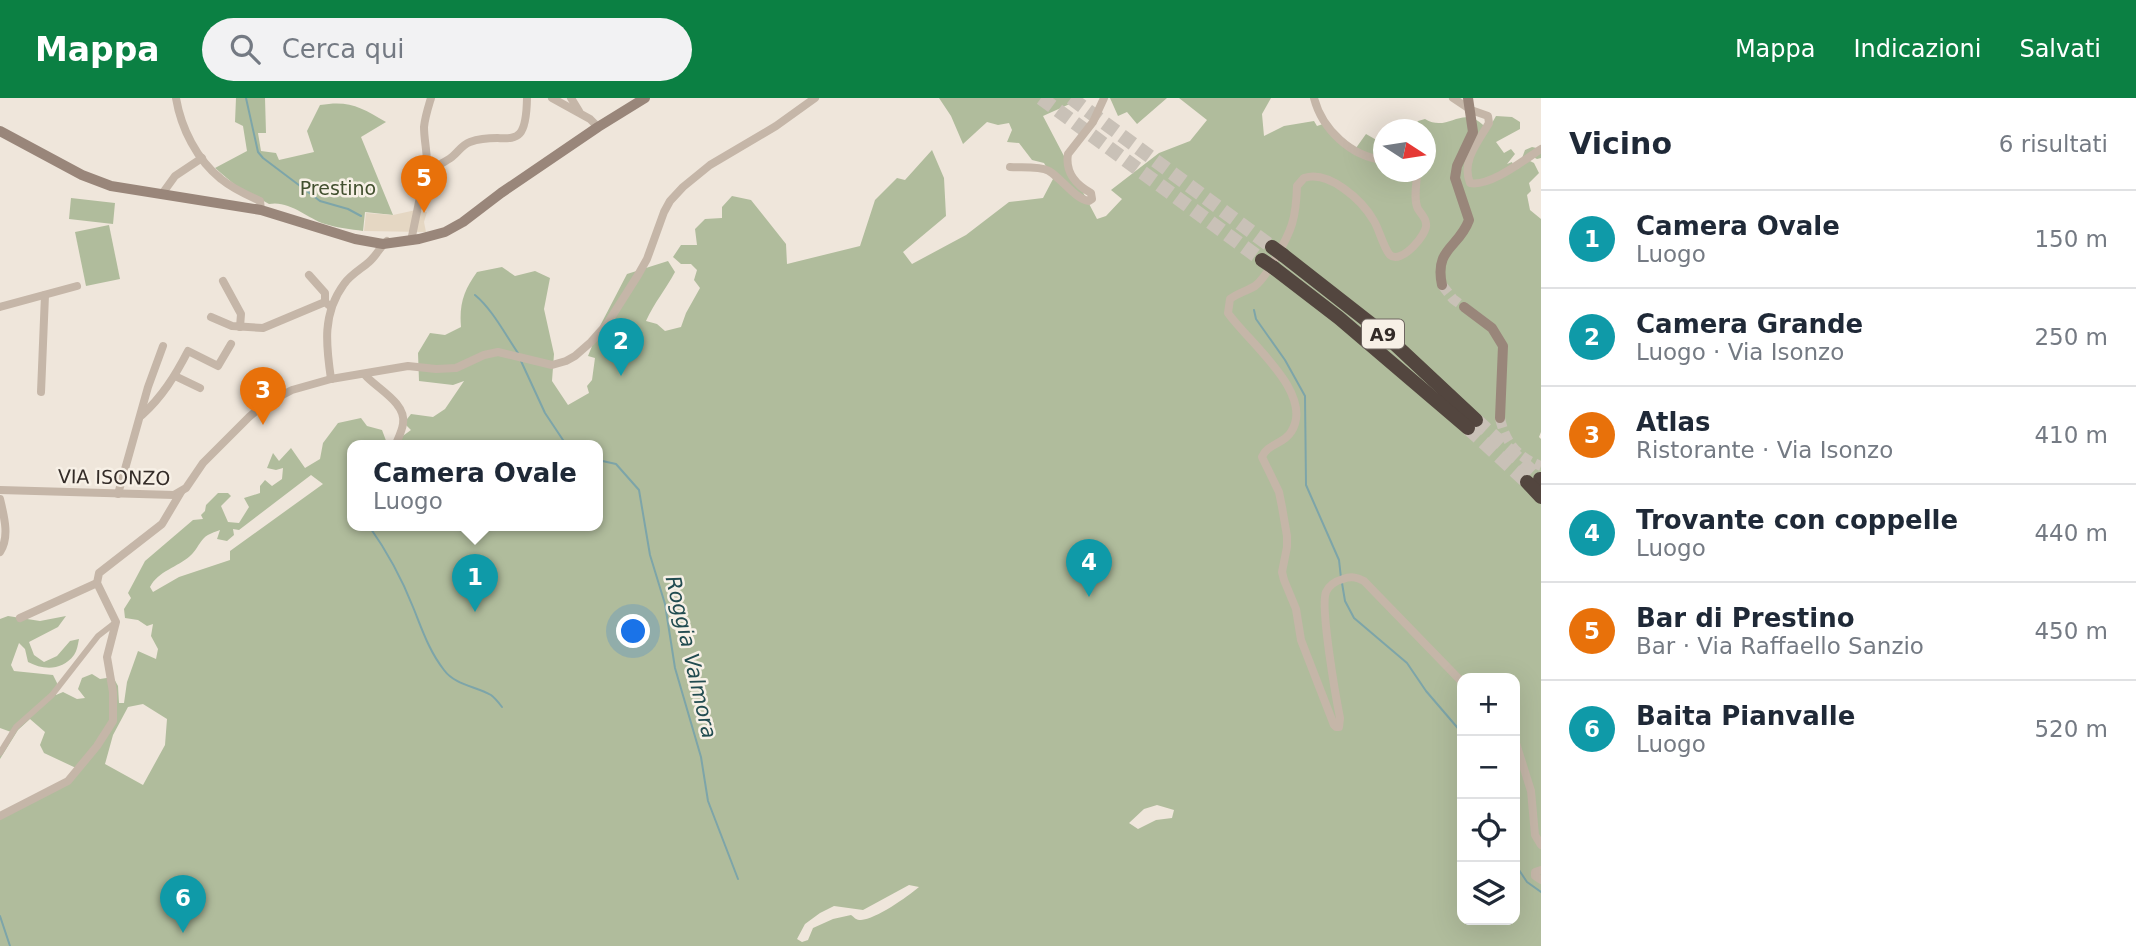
<!DOCTYPE html>
<html lang="it">
<meta charset="utf-8">
<style>
:root{--surface:#fff;--page:#f2f2f3;--text:#1f2937;--muted:#747a83;--line:#e0e1e3;--accent:#0b8043}
body{margin:0;font-family:"DejaVu Sans",sans-serif;background:var(--page);color:var(--text)}
.controls{position:absolute;right:21px;bottom:21px;display:grid;overflow:hidden;border-radius:14px;box-shadow:0 7px 28px #0002}
.controls button{width:63px;height:63px;display:grid;place-items:center;padding:0;border:0;border-bottom:2px solid var(--line);background:var(--surface);color:var(--text);font:35px sans-serif}
.compass{position:absolute;left:1373px;top:21px;width:63px;height:63px;border-radius:50%;background:var(--surface);box-shadow:0 7px 28px #0002;rotate:102deg}
.you{position:absolute;left:634px;top:534px;width:24px;height:24px;margin:-18px;border:5px solid #fff;border-radius:50%;background:#1a73e8;box-shadow:0 0 0 10px #1a73e833}
.badge{display:grid;place-items:center;width:46px;height:46px;border-radius:50%;background:var(--accent);color:#fff;font-size:23px;font-weight:700}
.pin{position:absolute;translate:-50% -58px;filter:drop-shadow(0 2px 4px #0008)}
.pin::after{content:'';position:absolute;top:37px;width:24px;height:21px;background:inherit;clip-path:polygon(0 0,100% 0,50% 100%)}
.popup{position:absolute;left:347px;top:342px;width:256px;height:91px;box-sizing:border-box;display:grid;place-content:center;border-radius:14px;background:var(--surface);filter:drop-shadow(0 2px 5px #0005);font-size:23px;white-space:nowrap;color:var(--muted)}
.popup b{font-size:26px;color:var(--text)}
.popup::after{content:'';position:absolute;left:50%;top:100%;margin-left:-14px;border:14px solid transparent;border-top-color:var(--surface)}
.list{margin:0;padding:0;list-style:none}
h2{display:flex;justify-content:space-between;align-items:center;height:91px;margin:0;padding:0 28px;font-size:30px}
h2 small{font-size:23px;font-weight:400;color:var(--muted)}
.list li{display:grid;grid-template-columns:46px 1fr auto;gap:21px;align-items:center;box-sizing:border-box;height:98px;padding:0 28px;border-top:2px solid var(--line)}
.list b{display:block;font-size:26px;white-space:nowrap}
.list p{margin:0;font-size:23px;white-space:nowrap;color:var(--muted)}
.list em{font-size:23px;font-style:normal;color:var(--muted)}
.icon{flex:none;width:38px;height:38px;fill:none;stroke:currentColor;stroke-width:2;stroke-linecap:round;stroke-linejoin:round}
.map{position:relative;flex:none;width:1541px;height:848px;overflow:hidden}
header{display:flex;align-items:center;gap:42px;box-sizing:border-box;height:98px;padding:0 35px;background:var(--accent);color:#fff}
header strong{font-size:33px}
nav{display:flex;gap:38px;margin-inline-start:auto;font-size:24px}
.search{width:490px;height:63px;background:var(--page);display:flex;align-items:center;gap:18px;box-sizing:border-box;padding:0 24px;border-radius:38px;color:var(--muted);font-size:26px}
main{display:flex}
aside{flex:1;background:var(--surface)}
.map>svg:first-child{display:block}
</style>
<header>
<strong>Mappa</strong>
<div class="search"><svg class="icon" aria-label="search" viewBox="0 0 24 24"><circle cx="10" cy="10" r="6"/><path d="M15 15l6 6"/></svg>Cerca qui</div>
<nav><a>Mappa</a><a>Indicazioni</a><a>Salvati</a></nav>
</header>
<main>
<div class="map">
<svg width="1541" height="848" viewBox="0 0 1541 848">
<rect width="100%" height="100%" fill="#efe6db"/>
<g fill="#b0bc9c" fill-rule="evenodd">
<path d="M236,0H265L266,35H258L261,53L276,55L279,62L314,54L307,33L320,7C349,2 361,9 386,24L361,39L393,117L365,114L363,133C351,131 337,130 325,126C307,120 289,102 269,106L235,87L215,70L247,53L243,28L235,24Z"/>
<path d="M939,0H1083L1043,18L1097,121L1106,118L1122,101L1111,92L1159,55L1190,43L1207,22L1179,0H1271L1262,16L1264,38L1284,28L1314,23L1317,28L1323,26L1356,50L1366,36L1380,44H1383L1384,74H1426V32L1413,31L1418,23L1425,21C1450,36 1463,2 1488,32L1496,18L1512,19L1520,24V31L1496,44L1504,55L1511,51L1515,56L1507,66L1512,64L1514,70L1518,71L1525,52L1532,49L1541,51V60L1537,61L1533,59L1530,63L1534,65L1539,75L1529,85L1531,93L1527,97L1530,112L1541,121V334L1539,339L1541,341V848H0V716L67,681L76,670L44,655L40,647L45,634L30,621L18,632L0,661V653L11,634L0,630V521L8,518L40,523L66,518L58,529L29,544L34,557L44,564L57,558L70,543L79,541C78,546 77,553 74,557C62,573 43,572 28,564L25,551L19,545L11,567L14,573L53,577L57,585L56,597L63,594L77,601L85,600L78,591L82,580L92,576L100,581L113,579L118,588L119,605H124L127,584L138,553L156,561L158,551L151,538L153,526L147,528L138,522L125,520L124,511L131,500L128,495L145,463L193,422L203,421L201,417L205,413L206,407L218,395H228L231,398L221,408L228,424L239,425L249,409L244,400L260,395V388L265,382L272,388L282,381L283,370L276,372L267,370L273,355L279,363L291,350L305,370L320,361L323,345L338,325L361,320L367,328L382,332L388,348H352V428H598V348H397L400,340L411,332L404,325L411,316L433,319L445,311L464,283L453,287L419,283L418,255L430,235L445,237L461,229C459,206 464,192 477,174L502,169L515,178L535,173L550,180L544,211L554,256L552,283L568,307L589,295L587,288L592,282L595,260L588,258L601,226L627,176L668,163L675,174C666,191 654,205 646,223L657,226L665,233L681,229L686,215L700,190L694,182L697,172L691,166H681L673,159L681,147H697L695,131L705,121L722,120V109L732,98L751,102L786,146L787,166L860,148L875,102L897,80L905,82L932,52L944,80L946,118L903,154L912,166L966,137L1009,104L1043,100L1053,81L1044,65L1032,62L1019,45L1007,44L1012,32L1009,25L998,27L987,24L963,46L951,18ZM311,377L323,386L230,453V462L179,479L153,494L150,489C158,473 178,469 190,458C196,453 199,445 204,440C208,436 215,434 220,432L217,441L227,443L234,437L233,431L239,432ZM1462,580H1515V822H1462ZM143,606L167,621L165,647L143,687L105,666L113,637L128,609ZM1157,707L1174,712L1172,720L1156,722L1138,731L1129,725L1144,711ZM909,787L919,789C907,799 876,821 861,822C856,822 855,820 851,817L833,821L813,830L808,842L802,844L797,841L805,826L820,815L834,808L863,812Z"/>
<polygon points="1110,0 1167,0 1137,26 1127,14 1118,18"/>
<polygon points="71,100 115,105 113,126 69,121"/>
<polygon points="109,127 120,181 86,188 75,134"/>
</g>
<polygon fill="#e5d7c3" points="416,112 427,114 424,124 426,134 364,133 366,115 393,117"/>
<g fill="none" stroke-linecap="round" stroke-linejoin="round">
<g stroke="#7da5a9" stroke-width="2">
<polyline points="246,0 258,54 263,60 320,103 348,111 361,118"/>
<path d="M475,197C492,211 505,236 518,255"/>
<polyline points="1254,212 1256,221 1285,262 1305,298 1306,387 1339,462 1341,480"/>
<polyline points="521,263 545,315 567,348"/>
<polyline points="598,362 616,366 639,392 650,457 665,506 675,570 701,659 708,703 738,781"/>
<path d="M369,428C386,452 402,481 413,509C422,531 429,553 444,572C455,587 475,588 491,597C495,600 499,605 502,609"/>
<polyline points="1342,485 1345,503 1354,520 1407,565 1426,593 1462,635"/>
<polyline points="1515,766 1527,784 1541,794"/>
<polyline points="0,818 10,848"/>
</g>
<g stroke="#c9c1b7" stroke-width="10" stroke-dasharray="10 5" stroke-linecap="butt">
<polyline points="1442,187 1453,201 1464,209"/>
<path d="M1500,320C1505,344 1517,359 1541,368"/>
</g>
<g stroke="#c9c1b7" stroke-width="14" stroke-dasharray="14 7" stroke-linecap="butt">
<polyline points="1041,0 1262,162"/>
<polyline points="1071,0 1272,149"/>
<polyline points="1476,322 1540,381"/>
<polyline points="1468,330 1527,384"/>
</g>
<polyline stroke="#c5b6a8" stroke-width="6" points="0,655 16,629 52,597 98,538 116,524"/>
<g stroke="#c5b6a8" stroke-width="8">
<path d="M176,0C181,30 197,62 221,81C233,91 247,97 260,103L261,112"/>
<polyline points="552,0 590,21 598,29"/>
<polyline points="571,0 579,13"/>
<path d="M1314,0C1322,31 1351,59 1384,62"/>
<path d="M1453,0L1471,12L1488,18L1489,25C1478,44 1461,63 1470,85C1490,89 1524,62 1541,51"/>
<path d="M1010,69C1021,70 1039,68 1049,73C1062,81 1075,101 1089,103L1092,101L1091,95C1076,87 1065,74 1068,56L1093,24L1104,0"/>
<path d="M1417,74C1417,85 1413,101 1418,111C1421,116 1426,120 1426,126C1428,136 1401,167 1390,157C1384,151 1379,131 1374,123C1362,102 1329,72 1304,80L1297,88C1296,121 1292,132 1275,161C1269,171 1264,181 1255,188C1247,193 1238,195 1230,201L1228,215C1248,244 1316,296 1291,334C1284,346 1267,346 1262,359L1279,394L1282,409L1287,438V449L1282,474L1284,482L1296,511L1301,542L1334,627L1336,629H1339L1340,620C1336,600 1320,509 1326,494C1329,487 1336,483 1343,481C1351,478 1356,479 1364,483L1462,584"/>
<path d="M423,82C428,77 433,71 439,67C443,64 449,62 453,58C459,53 462,47 470,44C507,31 526,60 527,0"/>
<polyline points="162,96 175,78 202,60"/>
<path d="M411,143L427,65C427,53 424,41 424,29C425,19 428,10 431,0"/>
<polyline points="309,177 325,195 325,204"/>
<polyline points="223,183 241,216 240,229"/>
<polyline points="0,209 77,188"/>
<polyline points="211,219 232,228 263,230 325,204 331,209"/>
<path d="M365,277C376,290 407,305 403,326C402,333 398,341 395,348"/>
<polyline points="175,278 200,290"/>
<path d="M331,281C326,247 322,216 344,186C350,177 361,171 369,164C376,158 380,149 387,143"/>
<polyline points="41,294 45,197"/>
<path d="M142,317C162,299 175,278 188,253L218,268L231,246"/>
<polyline points="0,392 174,397 186,390 203,365 249,319 263,307 292,292 331,281 408,268 436,271 456,270 484,257 498,254 552,267 566,263 575,258 591,244 607,226 638,177 647,161 664,114 670,103 683,89 710,67 776,28 815,0"/>
<polyline points="118,396 148,289 163,248"/>
<path d="M0,401C4,418 10,439 0,454"/>
<polyline points="20,520 97,485"/>
<polyline points="1515,642 1531,693 1535,737 1541,747"/>
<polyline points="0,718 68,683 97,648 113,623 113,594 107,559 116,524 97,485 99,475 162,426 181,394"/>
<polyline points="1541,772 1535,774 1535,778 1541,782"/>
</g>
<g stroke="#99867a" stroke-width="10">
<polyline points="0,33 82,77 111,88 261,112 355,141 383,146 419,141 445,134 463,124 501,95 598,29 645,0"/>
<path d="M1442,187C1434,150 1459,150 1469,122L1455,80L1457,68L1473,34L1468,0"/>
<polyline points="1464,209 1492,230 1503,248 1500,320"/>
</g>
<g stroke="#53463f" stroke-width="14">
<polyline points="1283,157 1384,236 1476,322"/>
<polyline points="1274,170 1339,220 1468,330"/>
<polyline points="1540,381 1541,382"/>
<polyline points="1527,384 1541,399"/>
</g>
<g stroke="#53463f" stroke-width="14">
<polyline points="1272,149 1283,157"/>
<polyline points="1262,162 1274,170"/>
</g>
</g>
<g text-anchor="middle" dominant-baseline="central" stroke-width="5" stroke-linejoin="round" paint-order="stroke">
<rect fill="#f7f0e6" stroke="#6e6660" stroke-width="2" x="1362" y="221.5" width="42" height="29" rx="5"/>
<g font-size="18" font-weight="bold" fill="#332b27">
<text x="1383" y="236">A9</text>
</g>
<g font-size="19" fill="#414f2e" stroke="#f7f0e6">
<text x="338" y="90">Prestino</text>
</g>
<g font-size="19" fill="#332b27" stroke="#f7f0e6">
<text transform="translate(114 379) rotate(1)">VIA ISONZO</text>
</g>
<g font-size="21" font-style="italic" fill="#214b50" stroke="#f7f0e6">
<text transform="translate(691 559) rotate(77)">Roggia Valmora</text>
</g>
</g>
</svg>
<div class="controls">
<button>+</button>
<button>−</button>
<button><svg class="icon" aria-label="locate" viewBox="0 0 24 24"><circle cx="12" cy="12" r="6"/><path d="M12 2v4M12 18v4M2 12h4M18 12h4"/></svg></button>
<button><svg class="icon" aria-label="layers" viewBox="0 0 24 24"><path d="M12 4l9 5-9 5-9-5zM3 14l9 5 9-5"/></svg></button>
</div>
<svg class="compass" viewBox="-18 -18 36 36"><path d="M0-13l5 13h-10z" fill="#e53935"/><path d="M0 13l5-13h-10z" fill="#747a83"/></svg>
<div class="you"></div>
<div class="pin badge" style="left:475px;top:514px;background:#0f9aa8">1</div>
<div class="popup"><b>Camera Ovale</b>Luogo</div>
<div class="pin badge" style="left:621px;top:278px;background:#0f9aa8">2</div>
<div class="pin badge" style="left:263px;top:327px;background:#e8710a">3</div>
<div class="pin badge" style="left:1089px;top:499px;background:#0f9aa8">4</div>
<div class="pin badge" style="left:424px;top:115px;background:#e8710a">5</div>
<div class="pin badge" style="left:183px;top:835px;background:#0f9aa8">6</div>
</div>
<aside>
<h2>Vicino<small>6 risultati</small></h2>
<ul class="list">
<li><span class="badge" style="background:#0f9aa8">1</span><div><b>Camera Ovale</b><p>Luogo</p></div><em>150 m</em></li>
<li><span class="badge" style="background:#0f9aa8">2</span><div><b>Camera Grande</b><p>Luogo · Via Isonzo</p></div><em>250 m</em></li>
<li><span class="badge" style="background:#e8710a">3</span><div><b>Atlas</b><p>Ristorante · Via Isonzo</p></div><em>410 m</em></li>
<li><span class="badge" style="background:#0f9aa8">4</span><div><b>Trovante con coppelle</b><p>Luogo</p></div><em>440 m</em></li>
<li><span class="badge" style="background:#e8710a">5</span><div><b>Bar di Prestino</b><p>Bar · Via Raffaello Sanzio</p></div><em>450 m</em></li>
<li><span class="badge" style="background:#0f9aa8">6</span><div><b>Baita Pianvalle</b><p>Luogo</p></div><em>520 m</em></li>
</ul>
</aside>
</main>
